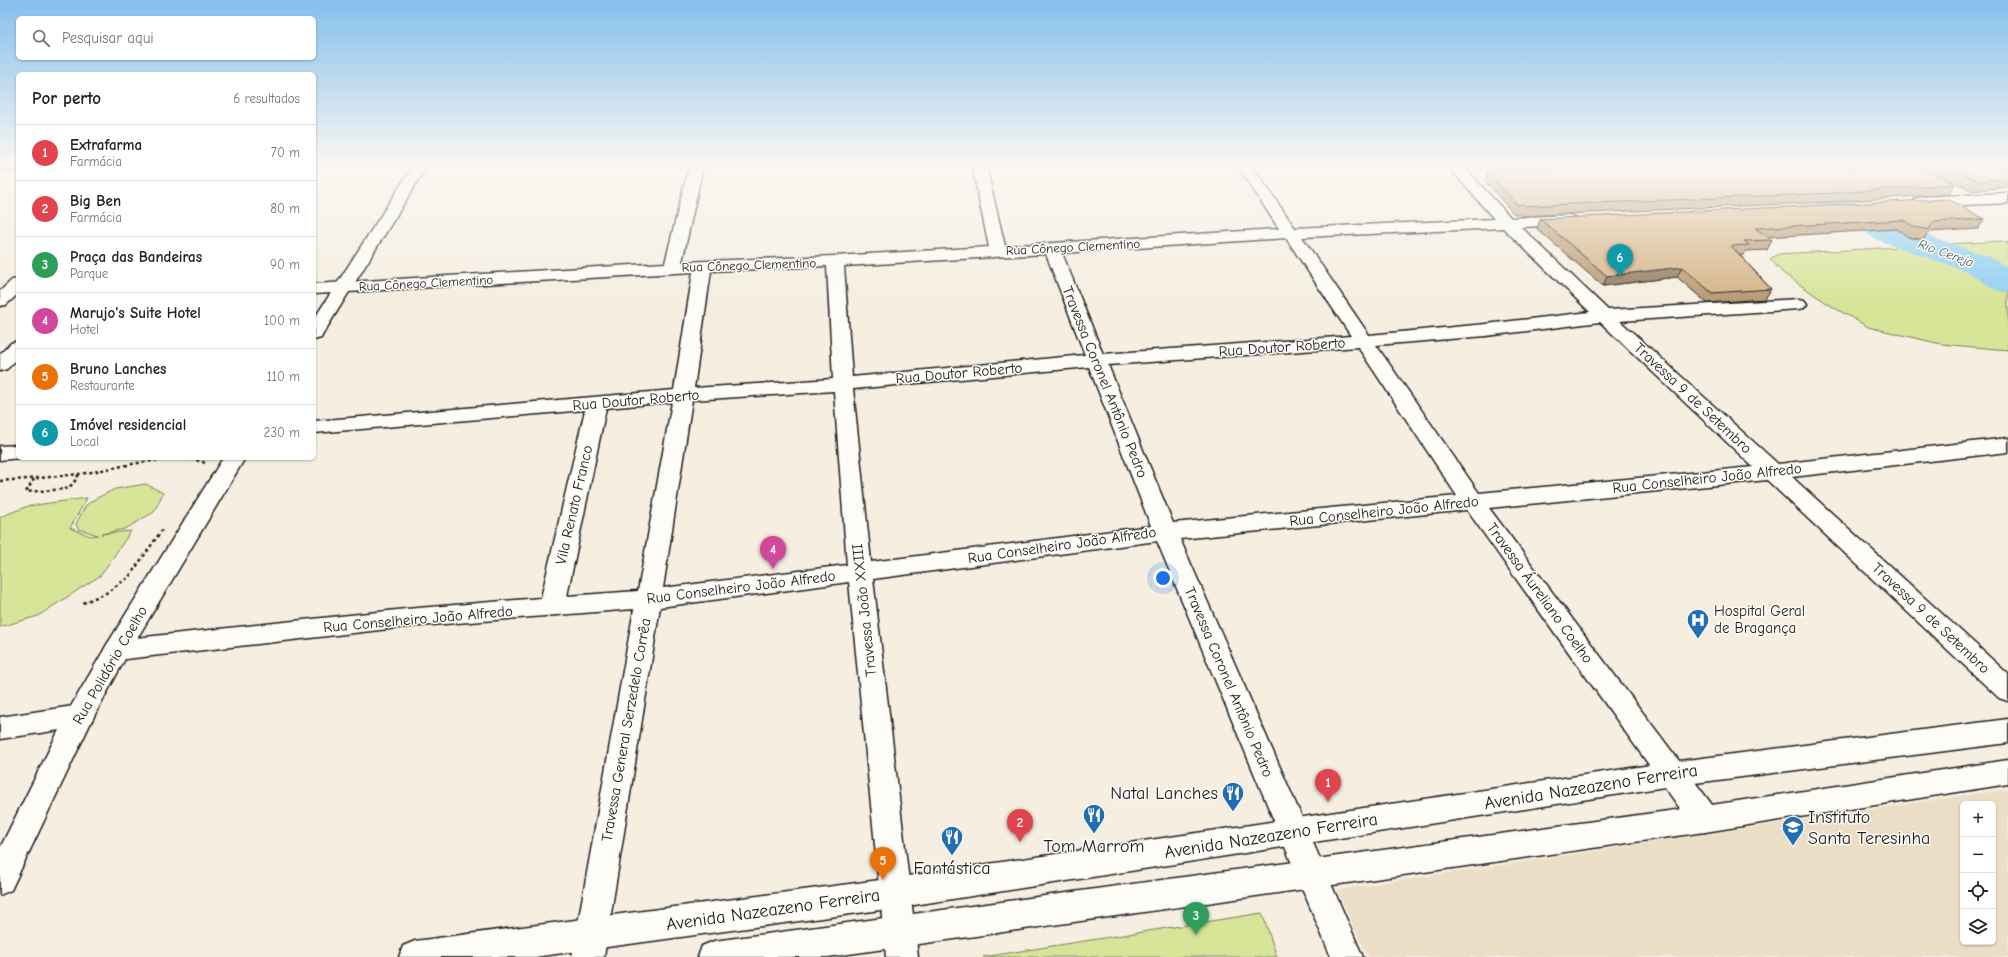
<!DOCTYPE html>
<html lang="pt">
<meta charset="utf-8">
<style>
:root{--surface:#fff;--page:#f2f2f2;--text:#202124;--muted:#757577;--line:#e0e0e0;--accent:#1f6fb2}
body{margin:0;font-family:"Comic Neue",sans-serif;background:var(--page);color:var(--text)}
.controls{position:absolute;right:12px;bottom:12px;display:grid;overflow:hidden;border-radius:6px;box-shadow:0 1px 3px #0004}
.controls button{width:36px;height:36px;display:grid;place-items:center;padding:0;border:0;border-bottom:1px solid var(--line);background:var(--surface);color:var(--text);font:20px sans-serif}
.you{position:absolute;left:1163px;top:578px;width:14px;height:14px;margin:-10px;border:3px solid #fff;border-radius:50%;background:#1a73e8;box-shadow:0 0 0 6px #1a73e833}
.badge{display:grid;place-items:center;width:26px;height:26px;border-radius:50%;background:var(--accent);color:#fff;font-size:13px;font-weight:700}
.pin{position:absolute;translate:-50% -33px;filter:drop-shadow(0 1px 2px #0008)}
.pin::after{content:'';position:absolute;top:21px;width:14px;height:12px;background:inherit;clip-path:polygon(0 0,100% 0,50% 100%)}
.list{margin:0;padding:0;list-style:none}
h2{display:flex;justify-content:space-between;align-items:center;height:52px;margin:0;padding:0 16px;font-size:17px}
h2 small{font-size:13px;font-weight:400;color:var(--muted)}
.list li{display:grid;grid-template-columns:26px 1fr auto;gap:12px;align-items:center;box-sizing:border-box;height:56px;padding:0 16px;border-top:1px solid var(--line)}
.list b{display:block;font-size:15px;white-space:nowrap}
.list p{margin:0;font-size:13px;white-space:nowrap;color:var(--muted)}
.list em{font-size:13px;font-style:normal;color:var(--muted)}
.icon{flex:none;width:22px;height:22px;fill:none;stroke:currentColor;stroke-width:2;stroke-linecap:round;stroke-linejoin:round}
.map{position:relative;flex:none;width:2008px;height:957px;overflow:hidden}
.search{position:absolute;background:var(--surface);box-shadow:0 1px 3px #0004;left:16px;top:16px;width:300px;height:44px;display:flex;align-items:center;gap:10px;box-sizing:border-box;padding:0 14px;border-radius:6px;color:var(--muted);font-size:15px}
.panel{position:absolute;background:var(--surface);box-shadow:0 1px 3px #0004;left:16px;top:72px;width:300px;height:388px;border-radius:6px}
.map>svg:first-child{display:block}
</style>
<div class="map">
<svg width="2008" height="957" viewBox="0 0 2008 957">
<rect width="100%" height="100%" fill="#f5eee1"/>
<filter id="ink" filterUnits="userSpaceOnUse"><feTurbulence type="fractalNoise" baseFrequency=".025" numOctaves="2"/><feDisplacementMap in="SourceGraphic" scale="8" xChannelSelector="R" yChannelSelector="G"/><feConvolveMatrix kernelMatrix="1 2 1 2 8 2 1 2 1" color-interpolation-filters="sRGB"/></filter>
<g filter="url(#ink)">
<path fill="#ecddc7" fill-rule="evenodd" d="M2008,789V957H1368L1337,890ZM1963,804H1993V942H1963Z"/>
<g fill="#d7e599" stroke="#7a805a">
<polygon points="2002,241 2008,243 2008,350 1941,344 1868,327 1828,304 1783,273 1770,259 1779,254"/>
<polygon points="146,484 163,493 154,512 125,529 101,534 131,531 101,575 38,616 0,627 0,517 28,506 87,498 70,528 90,536 98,535 78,529 76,524 86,505 95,499 115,489"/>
<polygon points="1262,913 1277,957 983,957"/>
</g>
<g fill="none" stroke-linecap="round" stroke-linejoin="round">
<polygon fill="#91d0f2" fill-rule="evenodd" points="1765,166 1799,166 1815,175 1841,194 1900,226 1990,257 2008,268 2008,293 1996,290 1966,271 1878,240 1819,206 1795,187 1769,172"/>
<g stroke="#1c1c1c" stroke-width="3">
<g id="street">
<rect x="0" y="166" width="18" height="4"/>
<path d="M689,166H703L682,262L835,256L989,247L972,166H986L1005,246L1279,229L1238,166H1252L1295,228L1494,219L1448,166H1463L1511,218L1569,215L1575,217L1577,220L1575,223L1569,225L1521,227L1608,310L1798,299L1804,300L1807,304L1804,308L1798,309L1620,321L1778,464L2008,438V452L1792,477L2008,674V701L1999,698L1767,480L1489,508L1716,810L1720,819L1716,828L1705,832L1694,828L1467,510L1180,539L1363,957H1331L1157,541L873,579L918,957H886L849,582L660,607L604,957H572L634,609L406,627L117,660L108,657L104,650L108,643L117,640L406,609L541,598L585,410L314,433V421L674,390L693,272L314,294V284L665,263ZM1503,228L1590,312L1486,324L1369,335L1302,237ZM1286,238L1351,336L1103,354L1062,253ZM1046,254L1085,355L852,377L844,266ZM827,266L833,379L694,388L711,271ZM1600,322L1753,467L1479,493L1376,345L1486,336ZM1358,347L1457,496L1173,523L1108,365ZM1089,367L1151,526L871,562L853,389ZM834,391L847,565L663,588L692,400ZM672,402L638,591L567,596L606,408Z"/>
<polygon points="2008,193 2008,203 1921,207 1915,205 1913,202 1915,199 1921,197"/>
<polygon points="18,279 18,294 6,305 0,306 0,291 12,280"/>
<polygon points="18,341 18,358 7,369 0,371 0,354 11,343"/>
<polygon points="18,445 18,458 21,458 0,460 0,446"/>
<polygon points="80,705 90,708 94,716 90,724 80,727 0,739 0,717"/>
</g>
</g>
<g stroke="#1c1c1c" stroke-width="3">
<g id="secondary">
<polygon points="413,166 427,166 323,334 321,338 314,340 314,319"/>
<polygon points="223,458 245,458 126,657 92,720 11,890 0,895 0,848 70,708 108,643"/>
<polygon points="2008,719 2008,743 1671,786 895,908 534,957 399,957 403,946 415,941 895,878 1671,762"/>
<polygon points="2008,760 2008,784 1705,832 828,957 698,957 702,946 714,941 1705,806"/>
</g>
</g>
<g stroke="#1c1c1c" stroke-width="2.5" stroke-dasharray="3 3" stroke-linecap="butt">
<polyline points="34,479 26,492 66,489 73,484 79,474"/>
<path d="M0,481C26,479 53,477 79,474C112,470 176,450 205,463"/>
<polyline points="83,603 106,593 129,577 162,530"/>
</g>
<use href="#street" fill="#fdfcf7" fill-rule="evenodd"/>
<use href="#secondary" fill="#fdfcf7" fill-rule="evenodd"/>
</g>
<g fill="#b89b76" stroke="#1c1c1c">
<polygon points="1470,166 1541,166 1473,169"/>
<polygon points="1922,166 2008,166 2008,187 1973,191"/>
<polygon points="1488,172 1955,184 1949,194 1832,202 1522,216 1520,214 1514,214 1485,181"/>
<polygon points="1540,219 1984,219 1978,229 1929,232 1923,240 1908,237 1897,229 1767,237 1772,240 1767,250 1746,251 1744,255 1740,255 1771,289 1765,299 1707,303 1677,277 1603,286 1537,229"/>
</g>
<polygon fill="#967e60" stroke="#1c1c1c" points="1682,267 1677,277 1603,286 1607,276"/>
<g fill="#d6b489" stroke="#1c1c1c">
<polygon points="1579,166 1917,166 1955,184 1837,193 1525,206 1523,204 1517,205 1488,172"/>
<polygon points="1946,166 2008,166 2008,179 1978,181"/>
<polygon points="1948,199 1984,219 1933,222 1929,230 1914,227 1903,220 1755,228 1772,240 1744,241 1749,245 1731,246 1771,289 1712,293 1682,267 1607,276 1540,219"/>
</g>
</g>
<linearGradient id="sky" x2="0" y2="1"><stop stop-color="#85bfec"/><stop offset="0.55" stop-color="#faf7f2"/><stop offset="1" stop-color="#faf7f2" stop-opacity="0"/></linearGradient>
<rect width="2008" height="300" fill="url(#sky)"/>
<defs>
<g id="hospital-pin" transform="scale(1.15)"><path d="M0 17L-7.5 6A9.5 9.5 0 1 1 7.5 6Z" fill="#1f6fb2" stroke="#fdfcf7"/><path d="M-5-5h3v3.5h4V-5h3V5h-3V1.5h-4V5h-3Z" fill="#fff"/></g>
<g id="restaurant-pin" transform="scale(1.15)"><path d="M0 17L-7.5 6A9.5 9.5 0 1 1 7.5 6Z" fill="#1f6fb2" stroke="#fdfcf7"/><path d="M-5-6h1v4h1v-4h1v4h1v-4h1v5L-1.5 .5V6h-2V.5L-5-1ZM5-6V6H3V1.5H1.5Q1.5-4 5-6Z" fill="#fff"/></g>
<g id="school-pin" transform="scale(1.15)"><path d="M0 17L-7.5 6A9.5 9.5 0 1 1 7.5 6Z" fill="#1f6fb2" stroke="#fdfcf7"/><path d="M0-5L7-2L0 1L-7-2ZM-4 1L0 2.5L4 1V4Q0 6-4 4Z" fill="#fff"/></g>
</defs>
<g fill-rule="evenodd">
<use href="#hospital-pin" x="1698" y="620"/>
<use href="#restaurant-pin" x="1233" y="793"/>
<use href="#restaurant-pin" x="1094" y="815"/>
<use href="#school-pin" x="1793" y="827"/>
<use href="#restaurant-pin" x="952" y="837"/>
</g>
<g text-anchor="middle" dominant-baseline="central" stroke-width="3" stroke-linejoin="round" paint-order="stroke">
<g font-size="13" fill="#1c1c1c" stroke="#fdfcf7">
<text transform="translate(1073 247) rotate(-3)">Rua Cônego Clementino</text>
<text transform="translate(749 265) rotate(-2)">Rua Cônego Clementino</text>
<text transform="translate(426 283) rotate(-3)">Rua Cônego Clementino</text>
</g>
<g font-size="13" font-style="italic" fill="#455b67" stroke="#fdfcf7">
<text transform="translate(1946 253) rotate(20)">Rio Cereja</text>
</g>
<g font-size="15" fill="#1c1c1c" stroke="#fdfcf7">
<text transform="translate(1282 347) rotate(-4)">Rua Doutor Roberto</text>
<text transform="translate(959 373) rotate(-5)">Rua Doutor Roberto</text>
<text transform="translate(1105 382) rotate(68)">Travessa Coronel Antônio Pedro</text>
<text transform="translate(1693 398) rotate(43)">Travessa 9 de Setembro</text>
<text transform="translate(636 400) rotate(-5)">Rua Doutor Roberto</text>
<text transform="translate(1707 478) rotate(-6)">Rua Conselheiro João Alfredo</text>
<text transform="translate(574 505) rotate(-77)">Vila Renato Franco</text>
<text transform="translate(1384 511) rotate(-6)">Rua Conselheiro João Alfredo</text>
<text transform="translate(1062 545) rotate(-8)">Rua Conselheiro João Alfredo</text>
<text transform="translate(741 587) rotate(-7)">Rua Conselheiro João Alfredo</text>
<text transform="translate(1540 593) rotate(54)">Travessa Áureliano Coelho</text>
<text transform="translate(864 610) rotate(-96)">Travessa João XXIII</text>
<text transform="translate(1931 618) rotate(43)">Travessa 9 de Setembro</text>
<text transform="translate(418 619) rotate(-5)">Rua Conselheiro João Alfredo</text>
<text transform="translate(110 665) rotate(-60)">Rua Polidório Coelho</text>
<text transform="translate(1229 682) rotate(67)">Travessa Coronel Antônio Pedro</text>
<text transform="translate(626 730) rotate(-80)">Travessa General Serzedelo Corrêa</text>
</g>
<g font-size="15" fill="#1c1c1c" stroke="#fdfcf7" text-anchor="start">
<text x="1714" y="611">Hospital Geral<tspan x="1714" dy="17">de Bragança</tspan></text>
</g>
<g font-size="18" fill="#1c1c1c" stroke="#fdfcf7">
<text transform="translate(1591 787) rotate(-9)">Avenida Nazeazeno Ferreira</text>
<text transform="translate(1271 836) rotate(-9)">Avenida Nazeazeno Ferreira</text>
<text transform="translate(773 910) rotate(-8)">Avenida Nazeazeno Ferreira</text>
</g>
<g font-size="18" fill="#1c1c1c" stroke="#fdfcf7">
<text x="1218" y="793" text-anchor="end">Natal Lanches</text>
<text x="1808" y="817" text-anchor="start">Instituto<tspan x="1808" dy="21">Santa Teresinha</tspan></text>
<text x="1094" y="846">Tom Marrom</text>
<text x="952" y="868">Fantástica</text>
</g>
</g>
</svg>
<div class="controls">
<button>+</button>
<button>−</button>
<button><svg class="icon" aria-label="locate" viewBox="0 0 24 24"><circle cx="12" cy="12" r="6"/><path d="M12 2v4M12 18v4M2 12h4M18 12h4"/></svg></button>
<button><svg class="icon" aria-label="layers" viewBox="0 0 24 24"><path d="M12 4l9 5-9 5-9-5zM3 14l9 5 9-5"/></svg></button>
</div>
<div class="you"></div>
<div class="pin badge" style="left:1328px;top:802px;background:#e0444e">1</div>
<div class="pin badge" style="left:1020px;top:842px;background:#e0444e">2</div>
<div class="pin badge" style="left:1196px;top:935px;background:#2e9e5b">3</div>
<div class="pin badge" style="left:773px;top:569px;background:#d1479c">4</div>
<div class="pin badge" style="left:883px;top:880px;background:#e8710a">5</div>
<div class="pin badge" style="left:1620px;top:277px;background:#0f9aa8">6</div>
<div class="search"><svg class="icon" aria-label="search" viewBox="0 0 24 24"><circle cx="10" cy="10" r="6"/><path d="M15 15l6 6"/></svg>Pesquisar aqui</div>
<section class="panel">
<h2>Por perto<small>6 resultados</small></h2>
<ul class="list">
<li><span class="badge" style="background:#e0444e">1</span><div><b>Extrafarma</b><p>Farmácia</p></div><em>70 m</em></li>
<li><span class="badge" style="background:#e0444e">2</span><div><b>Big Ben</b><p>Farmácia</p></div><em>80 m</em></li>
<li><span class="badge" style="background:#2e9e5b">3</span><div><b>Praça das Bandeiras</b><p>Parque</p></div><em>90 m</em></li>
<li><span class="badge" style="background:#d1479c">4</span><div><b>Marujo's Suite Hotel</b><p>Hotel</p></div><em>100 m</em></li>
<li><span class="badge" style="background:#e8710a">5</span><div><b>Bruno Lanches</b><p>Restaurante</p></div><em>110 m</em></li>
<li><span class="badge" style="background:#0f9aa8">6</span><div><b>Imóvel residencial</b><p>Local</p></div><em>230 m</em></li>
</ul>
</section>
</div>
